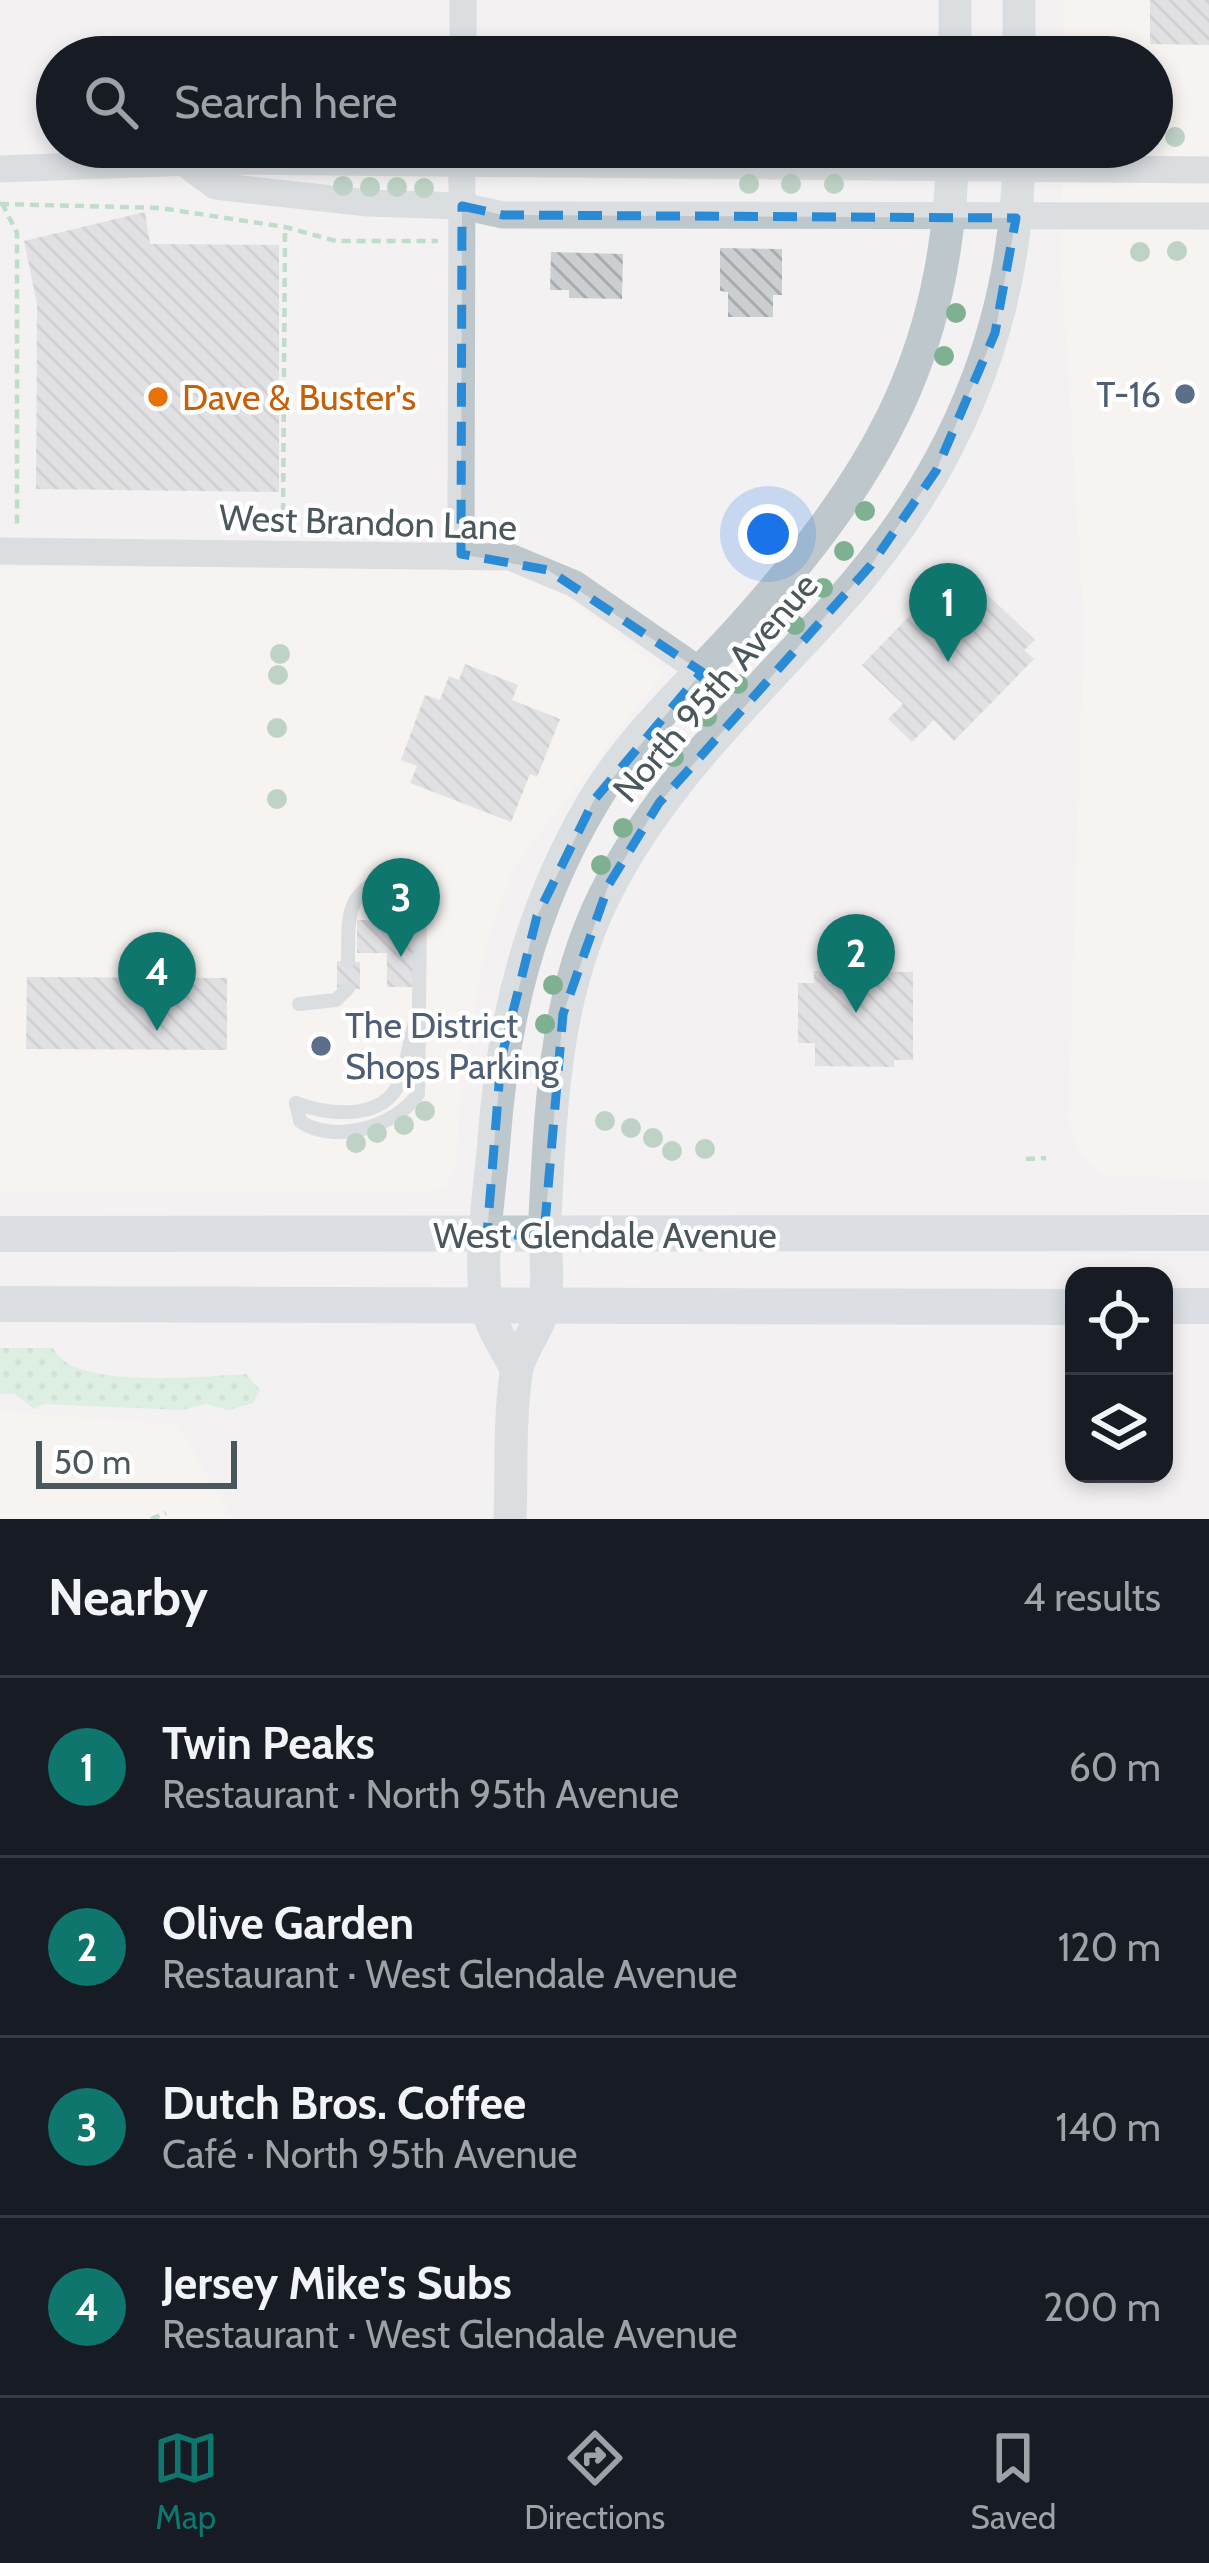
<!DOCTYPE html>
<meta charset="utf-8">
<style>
:root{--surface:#171b24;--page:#242831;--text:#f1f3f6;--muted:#9ea1a6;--line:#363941;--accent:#0f766e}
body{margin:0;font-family:Cabin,sans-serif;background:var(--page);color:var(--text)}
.controls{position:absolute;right:36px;bottom:36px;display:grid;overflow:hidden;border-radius:24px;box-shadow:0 6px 18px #0003}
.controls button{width:108px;height:108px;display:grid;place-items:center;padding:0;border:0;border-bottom:3px solid var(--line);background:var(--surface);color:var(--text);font:60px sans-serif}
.scale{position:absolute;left:36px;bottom:30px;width:201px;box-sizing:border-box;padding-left:12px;border:6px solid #4a575d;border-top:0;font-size:33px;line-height:42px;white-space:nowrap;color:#4a575d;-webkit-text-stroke:9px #fff;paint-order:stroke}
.you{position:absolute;left:768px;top:534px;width:42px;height:42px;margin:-30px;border:9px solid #fff;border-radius:50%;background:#1a73e8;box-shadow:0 0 0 18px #1a73e833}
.badge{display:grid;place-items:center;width:78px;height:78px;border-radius:50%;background:var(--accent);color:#fff;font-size:39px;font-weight:700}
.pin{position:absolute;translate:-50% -99px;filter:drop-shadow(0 3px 6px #0008)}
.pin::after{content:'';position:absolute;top:63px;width:42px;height:36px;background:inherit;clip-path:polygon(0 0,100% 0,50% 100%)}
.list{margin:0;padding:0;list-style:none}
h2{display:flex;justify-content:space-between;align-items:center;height:156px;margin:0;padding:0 48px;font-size:51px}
h2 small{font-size:39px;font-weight:400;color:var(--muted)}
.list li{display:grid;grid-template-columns:78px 1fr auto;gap:36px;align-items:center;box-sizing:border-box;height:180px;padding:0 48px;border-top:3px solid var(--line)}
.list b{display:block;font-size:45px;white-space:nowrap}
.list p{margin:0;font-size:39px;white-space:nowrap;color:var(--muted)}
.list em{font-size:39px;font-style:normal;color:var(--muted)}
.icon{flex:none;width:66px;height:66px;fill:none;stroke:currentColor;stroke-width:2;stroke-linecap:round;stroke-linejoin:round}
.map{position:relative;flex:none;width:1209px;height:1519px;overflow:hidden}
.search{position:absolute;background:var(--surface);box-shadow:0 6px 18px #0003;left:36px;right:36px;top:36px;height:132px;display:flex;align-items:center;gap:30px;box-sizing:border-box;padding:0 42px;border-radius:66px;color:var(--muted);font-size:45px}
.sheet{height:876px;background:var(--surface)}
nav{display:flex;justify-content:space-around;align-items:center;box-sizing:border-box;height:168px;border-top:3px solid var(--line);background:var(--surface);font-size:33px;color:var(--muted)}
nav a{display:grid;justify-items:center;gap:6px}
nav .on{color:var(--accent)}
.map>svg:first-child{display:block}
</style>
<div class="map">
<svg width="1209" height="1519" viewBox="0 0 1209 1519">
<defs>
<pattern id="grass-dots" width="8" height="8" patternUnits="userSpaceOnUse" patternTransform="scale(3)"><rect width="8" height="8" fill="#c4eccf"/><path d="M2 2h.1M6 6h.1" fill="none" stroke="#aaccb4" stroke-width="1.8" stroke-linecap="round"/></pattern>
<pattern id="building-back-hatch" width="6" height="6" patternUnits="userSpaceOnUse" patternTransform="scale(3)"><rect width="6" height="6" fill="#cccfd2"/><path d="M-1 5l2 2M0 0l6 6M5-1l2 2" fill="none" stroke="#a8abae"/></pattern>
</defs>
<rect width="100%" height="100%" fill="#f3f1f2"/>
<g fill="#fbf5ed">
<polygon points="1064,0 1209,0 1209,1180 1101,1175 1078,1152 1068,1119 1084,625 1061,264 1062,147 1152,147 1152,57 1064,57"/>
<polygon points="0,567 496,567 532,576 568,597 664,672 514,867 486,947 461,1082 456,1170 445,1187 430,1193 0,1192"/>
<polygon points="0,1411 178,1425 233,1519 0,1519"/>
</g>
<path fill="url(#grass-dots)" d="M0,1348H53C71,1391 205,1376 246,1374L260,1390L253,1403L228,1410L206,1404L182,1410L44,1404L34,1409L15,1394H0Z"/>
<g fill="url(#building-back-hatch)">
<polygon points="1150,0 1209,0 1209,45 1150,44"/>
<polygon points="145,212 150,244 279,245 279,492 36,489 37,304 24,241"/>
<polygon points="720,248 782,249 782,295 773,295 773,317 728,317 728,292 720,291"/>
<polygon points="551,252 623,254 622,299 569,298 569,290 550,290"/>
<polygon points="976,584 1035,640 1024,650 1034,659 954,741 934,720 912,742 888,719 903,704 862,665 921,604 930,612 956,585 966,594"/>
<polygon points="465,664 518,685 512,700 560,719 537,777 530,774 511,822 410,783 417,766 401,760 425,695 440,700 449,676 459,680"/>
<polygon points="357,920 415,920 415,987 387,987 387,953 357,953"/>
<polygon points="337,961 360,962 360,989 337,988"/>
<polygon points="814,971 913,972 913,1060 894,1060 894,1067 815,1066 815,1043 798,1043 798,983 814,983"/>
<polygon points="27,977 227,978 227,1050 26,1049"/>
</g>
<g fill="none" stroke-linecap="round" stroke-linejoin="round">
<g stroke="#7fc89a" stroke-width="4.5" stroke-dasharray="9 6" stroke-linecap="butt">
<polyline points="2,203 17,233 17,524"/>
<polyline points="0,204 160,208 285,227 336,241 438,241"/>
<polyline points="283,527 285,227"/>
<polyline points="1026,1159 1046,1158"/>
<polyline points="151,1519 166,1513"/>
</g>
<g stroke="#bec7cc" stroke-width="14">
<polyline points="299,1004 336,1000 348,988"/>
<path d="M296,1103L300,1121C333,1145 396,1127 418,1094L420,908L404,885L380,880C343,897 349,925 348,961"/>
<path d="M296,1103C326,1115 384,1122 400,1081C408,1061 410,1036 417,1015"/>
</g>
<g stroke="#bec7cc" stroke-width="27">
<polyline points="463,57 463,0"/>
<polyline points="188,166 215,186 368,203 462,206 503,215 1209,216"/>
<polyline points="0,169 220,161 1209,170"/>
<polyline points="0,551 510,557 575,584 702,672"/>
<polyline points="461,554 462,147"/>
</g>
<g stroke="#bec7cc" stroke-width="33">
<polyline points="955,57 955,0"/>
<polyline points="1019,57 1019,0"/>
<path d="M516,1369C507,1349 489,1325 486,1303C479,1251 490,1192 494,1140C503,1019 530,909 592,804C628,742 684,690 732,638C873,482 948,362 953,147"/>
<path d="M510,1519C512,1471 509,1421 516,1374C519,1350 539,1330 544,1307C550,1279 544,1245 545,1216C551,1101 555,985 612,881C668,776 755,695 835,607C953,477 1019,323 1019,147"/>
</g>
<g stroke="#bfcad1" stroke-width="36">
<polyline points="0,1234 1209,1233"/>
<polyline points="0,1304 1074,1307"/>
<polyline points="1164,1306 1209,1306"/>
</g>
</g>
<g fill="#7fb091">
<circle cx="1175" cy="137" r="10"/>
<circle cx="749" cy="184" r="10"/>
<circle cx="791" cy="184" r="10"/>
<circle cx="834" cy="184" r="10"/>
<circle cx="343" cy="186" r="10"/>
<circle cx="370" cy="187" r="10"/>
<circle cx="397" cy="187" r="10"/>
<circle cx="424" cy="188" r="10"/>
<circle cx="1177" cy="251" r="10"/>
<circle cx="1140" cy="252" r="10"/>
<circle cx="956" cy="313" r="10"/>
<circle cx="944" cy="356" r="10"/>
<circle cx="865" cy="511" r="10"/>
<circle cx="844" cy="551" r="10"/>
<circle cx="823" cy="588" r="10"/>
<circle cx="795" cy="625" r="10"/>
<circle cx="280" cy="654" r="10"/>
<circle cx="278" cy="675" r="10"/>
<circle cx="738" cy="684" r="10"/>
<circle cx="707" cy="717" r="10"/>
<circle cx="277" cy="728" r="10"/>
<circle cx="674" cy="757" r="10"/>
<circle cx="277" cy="799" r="10"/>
<circle cx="623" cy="828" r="10"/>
<circle cx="601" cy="865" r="10"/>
<circle cx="553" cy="985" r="10"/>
<circle cx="545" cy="1024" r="10"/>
<circle cx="537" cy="1070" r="10"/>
<circle cx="425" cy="1111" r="10"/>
<circle cx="605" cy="1121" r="10"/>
<circle cx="404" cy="1125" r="10"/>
<circle cx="631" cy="1128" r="10"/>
<circle cx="377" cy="1133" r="10"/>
<circle cx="653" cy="1138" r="10"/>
<circle cx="356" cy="1143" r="10"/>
<circle cx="705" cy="1149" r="10"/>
<circle cx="672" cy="1151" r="10"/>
</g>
<path d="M0 0H1209V1519H0ZM462,206L503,215L1016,218L995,333L936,471L871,565L659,803L609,884L563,1014L544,1235H487L501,1059L537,916L594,800L702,672L548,570L461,554Z" fill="#f3f1f2" fill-opacity=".55" fill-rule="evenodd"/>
<path fill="none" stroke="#298bd6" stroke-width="9" stroke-dasharray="24 15" stroke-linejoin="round" d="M462,206L503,215L1016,218L995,333L936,471L871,565L659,803L609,884L563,1014L544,1235H487L501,1059L537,916L594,800L702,672L548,570L461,554Z"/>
<g fill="#5c6f8a" stroke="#fff" stroke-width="4.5">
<circle cx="1185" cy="394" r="12"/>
<circle cx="321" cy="1046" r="12"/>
</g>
<circle fill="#e8710a" stroke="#fff" stroke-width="4.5" cx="158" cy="397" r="12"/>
<g text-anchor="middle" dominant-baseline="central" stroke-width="9" stroke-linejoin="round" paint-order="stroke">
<g font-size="36" fill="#4e5e75" stroke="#fff" text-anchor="end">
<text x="1161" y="394">T-16</text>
<text x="345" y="1025" text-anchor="start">The District<tspan x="345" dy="41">Shops Parking</tspan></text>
</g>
<g font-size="36" fill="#c56008" stroke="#fff" text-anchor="start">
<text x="182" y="397">Dave &amp; Buster's</text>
</g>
<g font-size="36" fill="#4a575d" stroke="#fff">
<text transform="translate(368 522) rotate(2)">West Brandon Lane</text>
<text transform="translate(715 687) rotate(-49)">North 95th Avenue</text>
<text x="605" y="1235">West Glendale Avenue</text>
</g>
</g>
</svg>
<div class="controls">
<button><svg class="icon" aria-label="locate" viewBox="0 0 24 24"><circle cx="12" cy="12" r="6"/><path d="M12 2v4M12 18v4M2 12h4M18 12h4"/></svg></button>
<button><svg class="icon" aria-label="layers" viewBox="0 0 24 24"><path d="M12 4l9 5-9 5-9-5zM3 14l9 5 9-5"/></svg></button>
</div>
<div class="scale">50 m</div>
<div class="you"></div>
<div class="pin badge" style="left:948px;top:662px">1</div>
<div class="pin badge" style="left:856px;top:1013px">2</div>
<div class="pin badge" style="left:401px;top:957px">3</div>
<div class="pin badge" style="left:157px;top:1031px">4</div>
<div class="search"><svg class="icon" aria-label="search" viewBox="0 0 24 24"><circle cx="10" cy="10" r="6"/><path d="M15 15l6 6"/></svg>Search here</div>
</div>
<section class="sheet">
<h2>Nearby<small>4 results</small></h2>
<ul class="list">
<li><span class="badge">1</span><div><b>Twin Peaks</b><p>Restaurant · North 95th Avenue</p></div><em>60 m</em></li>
<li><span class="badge">2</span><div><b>Olive Garden</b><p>Restaurant · West Glendale Avenue</p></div><em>120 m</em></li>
<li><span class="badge">3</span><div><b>Dutch Bros. Coffee</b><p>Café · North 95th Avenue</p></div><em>140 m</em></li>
<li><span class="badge">4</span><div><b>Jersey Mike's Subs</b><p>Restaurant · West Glendale Avenue</p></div><em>200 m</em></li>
</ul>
</section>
<nav>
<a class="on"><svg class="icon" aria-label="map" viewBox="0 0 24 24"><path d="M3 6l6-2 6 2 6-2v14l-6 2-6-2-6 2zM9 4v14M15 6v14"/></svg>Map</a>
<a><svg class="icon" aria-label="directions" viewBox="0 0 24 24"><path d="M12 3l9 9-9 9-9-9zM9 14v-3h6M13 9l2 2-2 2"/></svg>Directions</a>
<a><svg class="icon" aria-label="saved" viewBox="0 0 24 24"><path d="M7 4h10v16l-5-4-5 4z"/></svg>Saved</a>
</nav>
